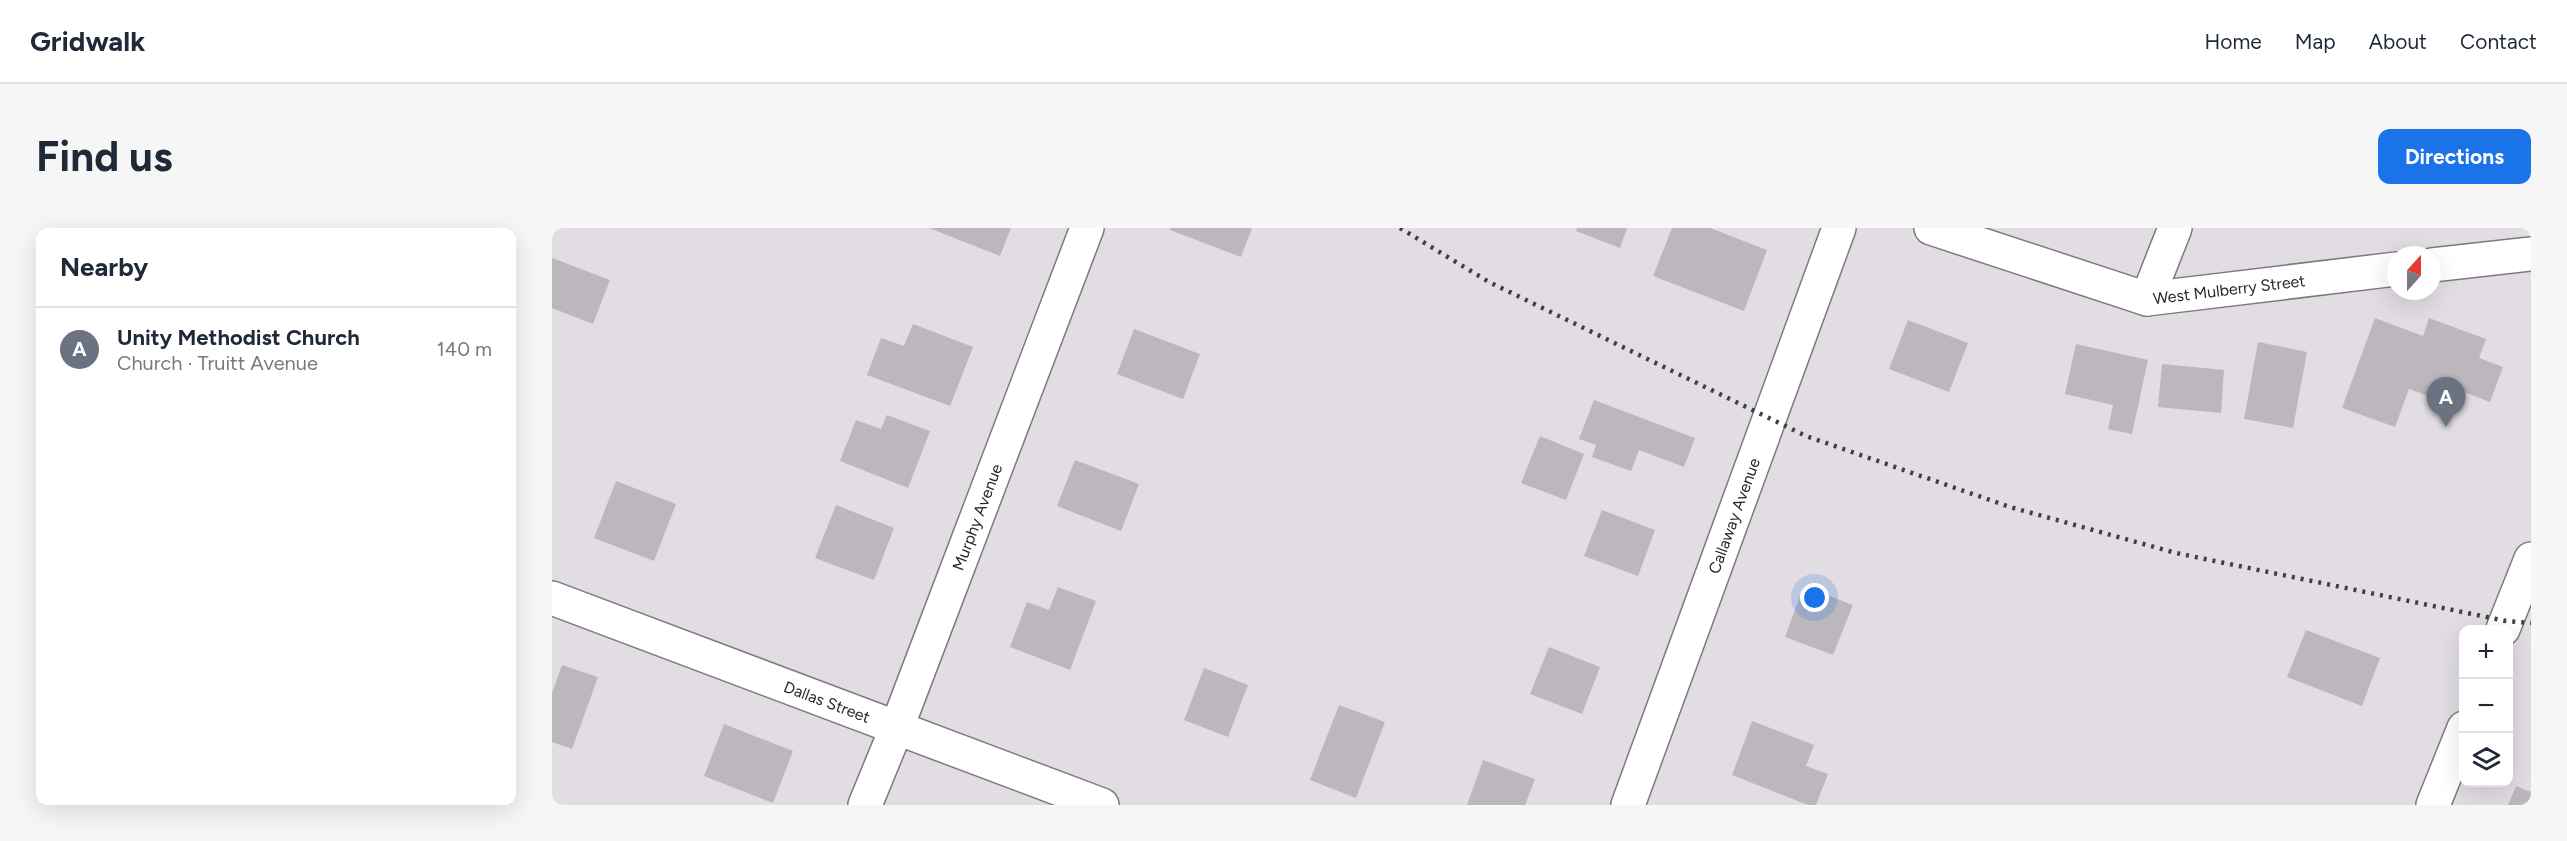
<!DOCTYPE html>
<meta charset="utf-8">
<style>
:root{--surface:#fff;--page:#f6f6f7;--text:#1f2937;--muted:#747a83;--line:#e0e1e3;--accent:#1a73e8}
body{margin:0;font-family:Figtree,sans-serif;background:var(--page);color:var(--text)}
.controls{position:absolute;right:18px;bottom:18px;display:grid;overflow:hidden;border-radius:12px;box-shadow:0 6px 24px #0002}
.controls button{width:54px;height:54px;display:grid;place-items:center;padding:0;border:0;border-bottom:2px solid var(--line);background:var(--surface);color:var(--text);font:30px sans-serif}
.compass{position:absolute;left:1835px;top:18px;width:54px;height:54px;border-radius:50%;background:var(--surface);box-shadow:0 6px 24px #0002;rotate:21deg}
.you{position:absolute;left:1263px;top:370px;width:21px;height:21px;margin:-15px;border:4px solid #fff;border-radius:50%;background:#1a73e8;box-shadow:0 0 0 9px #1a73e833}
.badge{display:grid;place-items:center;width:39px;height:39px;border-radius:50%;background:var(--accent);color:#fff;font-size:20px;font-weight:700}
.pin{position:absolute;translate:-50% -50px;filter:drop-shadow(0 2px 3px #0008)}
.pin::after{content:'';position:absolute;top:32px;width:21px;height:18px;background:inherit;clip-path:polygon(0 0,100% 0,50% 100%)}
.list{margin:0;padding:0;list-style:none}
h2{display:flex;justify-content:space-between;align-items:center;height:78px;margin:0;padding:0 24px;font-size:26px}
h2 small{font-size:20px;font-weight:400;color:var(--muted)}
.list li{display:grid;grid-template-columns:39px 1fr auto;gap:18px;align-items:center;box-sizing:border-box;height:84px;padding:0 24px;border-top:2px solid var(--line)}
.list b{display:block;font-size:22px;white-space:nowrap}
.list p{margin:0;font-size:20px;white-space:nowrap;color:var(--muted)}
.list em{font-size:20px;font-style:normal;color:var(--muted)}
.icon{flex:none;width:33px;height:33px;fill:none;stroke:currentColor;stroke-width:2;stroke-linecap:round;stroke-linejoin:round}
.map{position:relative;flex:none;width:1979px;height:577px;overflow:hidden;border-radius:12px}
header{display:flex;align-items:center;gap:36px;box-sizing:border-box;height:84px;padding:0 30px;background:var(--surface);border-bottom:2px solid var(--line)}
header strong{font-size:28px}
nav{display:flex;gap:33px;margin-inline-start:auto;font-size:21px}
.intro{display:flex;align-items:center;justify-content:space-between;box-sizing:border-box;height:144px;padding:0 36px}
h1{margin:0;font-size:42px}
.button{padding:15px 27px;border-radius:12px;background:var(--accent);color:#fff;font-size:21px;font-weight:700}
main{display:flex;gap:36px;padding:0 36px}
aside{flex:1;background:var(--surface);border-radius:12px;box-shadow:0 6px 24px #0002}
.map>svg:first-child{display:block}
</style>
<header>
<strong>Gridwalk</strong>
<nav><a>Home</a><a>Map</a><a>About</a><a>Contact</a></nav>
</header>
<div class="intro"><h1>Find us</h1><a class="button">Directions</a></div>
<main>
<aside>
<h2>Nearby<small></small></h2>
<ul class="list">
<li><span class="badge" style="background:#6b7280">A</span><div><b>Unity Methodist Church</b><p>Church · Truitt Avenue</p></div><em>140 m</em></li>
</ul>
</aside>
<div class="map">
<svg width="1979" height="577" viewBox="0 0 1979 577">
<rect width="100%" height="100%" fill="#e1dde3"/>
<g fill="#bbb7bd">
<polygon points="377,0 459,0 448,28"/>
<polygon points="618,0 700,0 689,29 618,2"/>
<polygon points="1025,0 1075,0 1068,20 1024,3"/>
<polygon points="1120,0 1158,0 1215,22 1192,83 1101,48"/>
<polygon points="0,30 58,52 41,96 0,80"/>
<polygon points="1823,90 1871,108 1877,90 1934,111 1927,130 1951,139 1938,174 1912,164 1906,179 1857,161 1843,199 1790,180"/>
<polygon points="1356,92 1416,115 1397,164 1337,141"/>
<polygon points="361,96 421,119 398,178 315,147 329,110 352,118"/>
<polygon points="582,101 648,126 631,171 565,146"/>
<polygon points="1706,114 1755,124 1741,200 1692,191"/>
<polygon points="1524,116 1596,132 1580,206 1556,201 1561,177 1513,166"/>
<polygon points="1610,136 1672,142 1669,185 1606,179"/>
<polygon points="1042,172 1143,210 1132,239 1087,222 1079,243 1040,229 1044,217 1027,211"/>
<polygon points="335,187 378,203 356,260 288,233 304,192 329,201"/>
<polygon points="988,208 1032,226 1014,272 969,255"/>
<polygon points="523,232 587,256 569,303 505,278"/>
<polygon points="64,253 124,276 102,333 42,310"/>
<polygon points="284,277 342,300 322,352 263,330"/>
<polygon points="1050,282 1103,302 1086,348 1032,328"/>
<polygon points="1252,358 1301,377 1281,427 1233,409"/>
<polygon points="506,359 544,373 518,442 458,419 475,374 497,382"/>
<polygon points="1754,402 1828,430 1810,478 1735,449"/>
<polygon points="997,419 1048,439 1030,486 978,466"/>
<polygon points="10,437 46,449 20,521 0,514 0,465"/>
<polygon points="652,440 696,457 676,509 632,492"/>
<polygon points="787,477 833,494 804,570 758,552"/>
<polygon points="1200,493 1262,517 1254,538 1276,546 1264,577 1256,577 1180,547"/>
<polygon points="172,496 241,523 221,575 152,548"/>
<polygon points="931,532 983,551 973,577 915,577"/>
<polygon points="1964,558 1979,564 1979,577 1956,577"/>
</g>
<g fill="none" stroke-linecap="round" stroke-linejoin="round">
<g stroke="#7d797f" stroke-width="36">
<g id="minor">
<path id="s1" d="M1379,0L1595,71L1844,41"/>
<polyline points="1880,37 1979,26"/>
<polyline points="1595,71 1623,0"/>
<path id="s2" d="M0,370L550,577"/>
<polyline points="1951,401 1979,331"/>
<path id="s3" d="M313,577L345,499L535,0"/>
<path id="s4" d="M1076,577L1287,0"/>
<polyline points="1881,577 1912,500"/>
</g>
</g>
<use href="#minor" stroke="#fff" stroke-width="33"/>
<polyline stroke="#403f41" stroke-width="4.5" stroke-dasharray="3 6" stroke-linecap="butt" points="848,0 937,54 1254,208 1458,279 1624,325 1954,393 1979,395"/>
</g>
<g text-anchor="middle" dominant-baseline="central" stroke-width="4.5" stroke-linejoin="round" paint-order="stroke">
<g font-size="16" fill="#272628" stroke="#e1dde3">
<text stroke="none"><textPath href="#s1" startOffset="310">West Mulberry Street</textPath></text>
<text stroke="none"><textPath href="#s4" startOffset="308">Callaway Avenue</textPath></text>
<text stroke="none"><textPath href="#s3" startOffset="309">Murphy Avenue</textPath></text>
<text stroke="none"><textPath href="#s2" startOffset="294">Dallas Street</textPath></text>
</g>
</g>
</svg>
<div class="controls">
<button>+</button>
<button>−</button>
<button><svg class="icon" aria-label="layers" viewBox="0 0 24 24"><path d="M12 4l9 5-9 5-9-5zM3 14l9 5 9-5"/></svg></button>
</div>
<svg class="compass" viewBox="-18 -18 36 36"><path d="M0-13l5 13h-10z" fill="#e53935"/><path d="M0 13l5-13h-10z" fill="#747a83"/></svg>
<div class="you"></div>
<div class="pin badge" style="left:1894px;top:199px;background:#6b7280">A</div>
</div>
</main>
